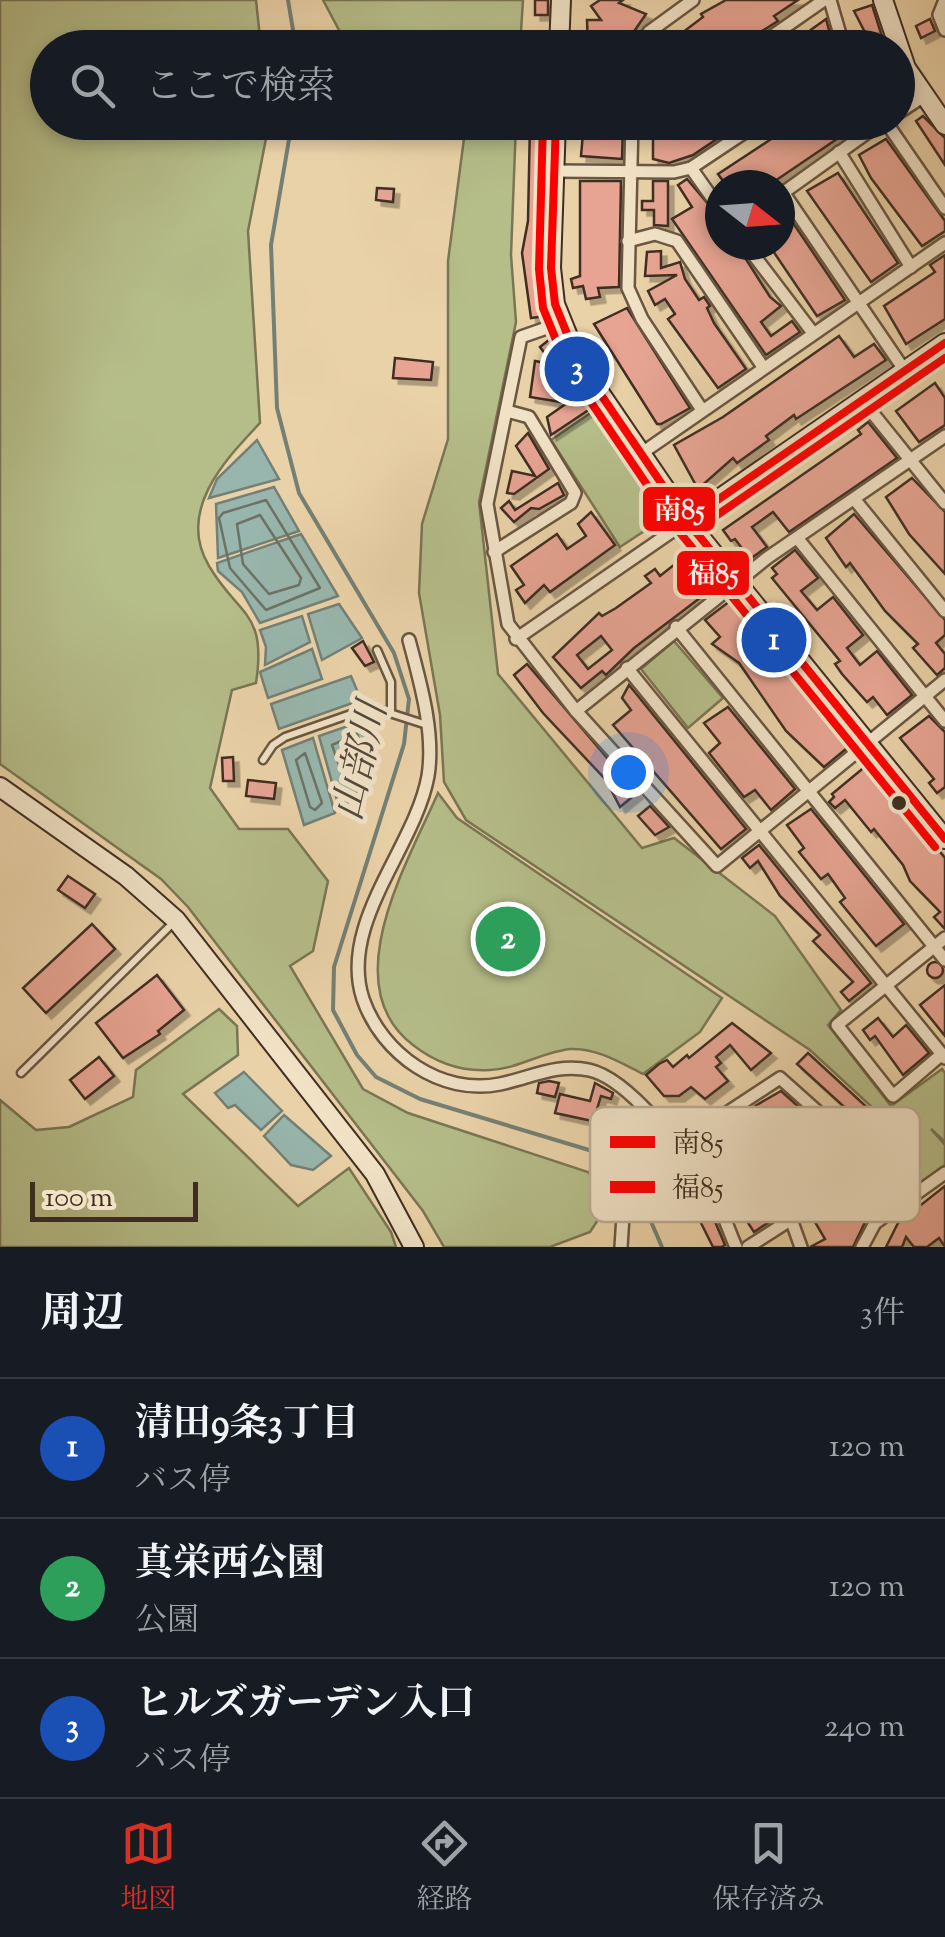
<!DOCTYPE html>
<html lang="ja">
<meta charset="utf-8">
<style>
:root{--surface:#171b24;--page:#20242c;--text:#f1f3f6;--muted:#9ea1a6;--line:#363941;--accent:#d93025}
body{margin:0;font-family:"Sorts Mill Goudy","Noto Serif JP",serif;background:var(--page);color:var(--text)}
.compass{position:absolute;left:705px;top:170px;width:90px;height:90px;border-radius:50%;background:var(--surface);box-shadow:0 5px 15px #0003;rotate:107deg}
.scale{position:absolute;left:30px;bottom:25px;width:168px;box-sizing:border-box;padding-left:10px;border:5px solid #3f2e20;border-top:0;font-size:28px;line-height:35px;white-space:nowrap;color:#3f2e20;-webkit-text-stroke:8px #f1e2c6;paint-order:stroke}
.you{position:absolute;left:628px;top:772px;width:35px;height:35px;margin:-25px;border:8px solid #fff;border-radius:50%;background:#1a73e8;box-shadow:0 0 0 15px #1a73e833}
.badge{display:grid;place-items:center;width:65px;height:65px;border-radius:50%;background:var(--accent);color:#fff;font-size:32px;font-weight:700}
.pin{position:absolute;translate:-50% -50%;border:5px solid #fff;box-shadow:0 2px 10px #0006}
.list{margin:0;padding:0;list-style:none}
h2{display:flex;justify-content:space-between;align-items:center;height:130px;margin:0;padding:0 40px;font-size:42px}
h2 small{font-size:32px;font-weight:400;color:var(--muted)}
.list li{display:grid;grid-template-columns:65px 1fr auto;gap:30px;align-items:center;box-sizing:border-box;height:140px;padding:0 40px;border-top:2px solid var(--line)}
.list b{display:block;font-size:38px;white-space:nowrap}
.list p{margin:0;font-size:32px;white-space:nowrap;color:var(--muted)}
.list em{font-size:32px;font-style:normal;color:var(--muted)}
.icon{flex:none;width:55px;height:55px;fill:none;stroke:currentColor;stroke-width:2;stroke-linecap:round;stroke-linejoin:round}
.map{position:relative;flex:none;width:945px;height:1247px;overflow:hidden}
.search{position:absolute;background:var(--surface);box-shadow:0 5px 15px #0003;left:30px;right:30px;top:30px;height:110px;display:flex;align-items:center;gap:25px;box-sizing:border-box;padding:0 35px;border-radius:55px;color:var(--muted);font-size:38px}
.sheet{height:550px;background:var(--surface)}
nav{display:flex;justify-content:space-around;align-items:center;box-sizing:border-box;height:140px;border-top:2px solid var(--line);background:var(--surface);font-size:28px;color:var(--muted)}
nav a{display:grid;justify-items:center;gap:5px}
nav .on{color:var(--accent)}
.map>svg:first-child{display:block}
</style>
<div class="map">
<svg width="945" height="1247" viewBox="0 0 945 1247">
<defs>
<filter id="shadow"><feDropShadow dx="5.5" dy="5.5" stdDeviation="0" flood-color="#0004"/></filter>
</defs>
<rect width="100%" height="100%" fill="#ead2a8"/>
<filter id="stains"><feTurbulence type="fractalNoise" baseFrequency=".002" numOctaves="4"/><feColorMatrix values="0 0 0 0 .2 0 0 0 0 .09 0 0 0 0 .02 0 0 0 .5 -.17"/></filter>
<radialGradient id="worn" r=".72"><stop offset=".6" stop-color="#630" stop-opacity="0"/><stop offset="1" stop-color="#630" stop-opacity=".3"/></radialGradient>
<g fill="#b5bd89" stroke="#7a7654" stroke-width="2.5">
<path d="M0,0H256L261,47L48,48V122L269,123L248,231L260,423C225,460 176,511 209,566C239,617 267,611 256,683L232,690L210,788L239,829H288L328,881L313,951L290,966L363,1089L408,1113L588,1172L613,1197L590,1232L550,1247H444L423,1211L188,907L161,879L0,764Z"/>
<polygon points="323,0 523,0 520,47 348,47"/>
<polygon points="466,123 516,123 511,255 516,322 479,502 498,674 642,848 674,838 775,916 841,1010 828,1025 891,1106 942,1069 945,1073 945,1142 931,1129 945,1145 945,1165 891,1206 871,1178 881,1150 905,1150 873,1141 887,1121 810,1050 466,820 444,782 440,715 419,593 422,524 448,439 448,261"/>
<polygon points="598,408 665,512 664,518 620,547 551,440"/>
<polygon points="674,641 723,698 688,728 641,669"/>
<path d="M438,793L457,818L722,998L700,1032L643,1074C621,1063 597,1048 571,1049C544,1051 518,1069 490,1070C460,1072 436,1063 413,1045C334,985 408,862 438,793Z"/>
<polygon points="219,1009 237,1026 238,1055 183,1094 298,1206 349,1168 391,1232 396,1247 0,1247 0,1100 36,1130 69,1127 133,1097 136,1070"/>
</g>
<g fill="#98b6ad" stroke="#748075" stroke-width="2.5">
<polygon points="257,440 279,479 209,498 217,479"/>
<polygon points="274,487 299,531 218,558 216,504"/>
<polygon points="301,534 338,596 260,623 242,592 218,571 217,563"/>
<polygon points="339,604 362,638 322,660 308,614"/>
<polygon points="302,616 310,642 265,665 266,647 260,630"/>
<polygon points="312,649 322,679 268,698 260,672"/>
<polygon points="351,676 361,700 279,729 271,704"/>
<polygon points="365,720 376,750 359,791 340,811 319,736"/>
<polygon points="313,738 335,813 304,825 282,750"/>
<polygon points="244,1072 282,1111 261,1130 235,1105 228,1108 215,1093"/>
<polygon points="284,1115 331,1156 313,1170 291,1165 264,1136"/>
</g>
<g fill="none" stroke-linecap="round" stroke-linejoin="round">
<g stroke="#6c7266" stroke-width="2.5">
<polygon points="266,500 320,588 266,610 230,568 219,518 223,513"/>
<polygon points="260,515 301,578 299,585 269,594 243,564 237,524"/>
<polygon points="357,734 364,751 351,783 346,785 332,745"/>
<polygon points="305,753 322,803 315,810 310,807 296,760"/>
</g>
<g stroke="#748075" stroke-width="4">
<polyline points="288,0 296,48"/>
<polyline points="292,122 271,245 277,408 299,493 394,653 409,699 404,744 334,967 333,1010 357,1055 376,1077 420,1099 599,1153 630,1179"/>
<polyline points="636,1187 662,1247"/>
</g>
</g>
<g fill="#e7a493" stroke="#3f2e20" stroke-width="2.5" fill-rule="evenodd" filter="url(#shadow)">
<rect x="535" y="0" width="13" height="15"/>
<polygon points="600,0 623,0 619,3 646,14 624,46 601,40 601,48 588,48 587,20 601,20 591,6"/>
<polygon points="726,0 798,0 774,16 778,21 735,48 662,48 703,17 701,14"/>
<polygon points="872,5 883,40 871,44 854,11"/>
<polygon points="826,19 834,48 789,48 812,29"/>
<polygon points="930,19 935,31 921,38 916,26"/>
<polygon points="923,116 945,138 945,165 916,121"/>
<polygon points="530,122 543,123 537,253 546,316 531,318 522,253 528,221"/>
<polygon points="584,122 623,124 622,159 581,156"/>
<polygon points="653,122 691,122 694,133 716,122 742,122 693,155 669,163 653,159"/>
<polygon points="797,122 862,122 769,185 726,185 718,174"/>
<polygon points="886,139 945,221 945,231 922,246 871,178 859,155"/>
<polygon points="838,173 898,263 871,282 807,191"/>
<polygon points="687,179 720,218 720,245 737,245 770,297 781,306 761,322 771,336 792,321 800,332 766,355 672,219 692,207 678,185"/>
<polygon points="580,181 621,181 619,287 598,288 600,297 586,299 583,286 573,288 571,279 580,276"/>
<polygon points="653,181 668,181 668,226 654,225 654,210 642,210 642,201 653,201"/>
<polygon points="377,188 394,189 393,202 376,200"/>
<polygon points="785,211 845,300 817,316 769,245 780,245 780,214"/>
<polygon points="661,251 661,268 680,262 685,279 699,300 704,297 710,306 707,308 714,323 746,369 718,388 668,319 675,314 665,299 655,305 648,291 677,275 645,276 647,252"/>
<polygon points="945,255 945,319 906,344 884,306 935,272 930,265"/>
<polygon points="627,308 690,408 661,424 657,424 594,324"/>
<polygon points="554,336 560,349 552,363 540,347"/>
<polygon points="839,336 854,357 874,344 886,360 796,419 794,415 766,436 769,440 737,463 733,458 698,489 674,445 723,417"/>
<polygon points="395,358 433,362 431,380 393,378"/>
<polygon points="535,361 552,364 549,385 564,375 567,380 571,378 593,407 551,435 547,417 567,403 530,397"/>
<polygon points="935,383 945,398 945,425 919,442 896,411"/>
<polygon points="868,422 897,458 789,532 773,512 752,527 767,547 750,559 735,539 731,541 723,530 861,434 858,430"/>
<polygon points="528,433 549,469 514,494 507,493 512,471 535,476 516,446"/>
<polygon points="912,478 945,512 945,574 909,534 886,497"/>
<polygon points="558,483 564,495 539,509 531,508 514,522 501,508 509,501 515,510"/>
<polygon points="591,512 615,545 550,592 544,585 525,603 516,590 524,585 511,566 557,534 567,549 586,536 578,524"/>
<polygon points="854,514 945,620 945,635 936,643 945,654 945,668 937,675 913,648 918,644 885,611 850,563 846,567 826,538"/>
<path d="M694,549L721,582L634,648L606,675L602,671L581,688L553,657L599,613L602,616L616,608L651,583L645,576L655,569L660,576ZM601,636L612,650L588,669L577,655Z"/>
<polygon points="795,550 818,578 801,591 817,610 833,597 863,635 847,648 860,665 877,651 912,695 887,715 873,697 867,702 842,674 835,664 840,661 772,578 777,574 772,568"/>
<polygon points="734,598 766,641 751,653 763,668 777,656 852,744 824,767 786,731 739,663 712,644 720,637 705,620"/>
<polygon points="363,641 374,662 365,666 352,648"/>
<polygon points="527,664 637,793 620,807 606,780 543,713 514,675"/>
<polygon points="629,685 746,829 721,849 613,725 631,710 622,698"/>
<polygon points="728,707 795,789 771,810 755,790 744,797 709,753 720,743 704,723"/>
<polygon points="929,716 945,732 945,787 937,793 929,783 934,779 900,738"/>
<polygon points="233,757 234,781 223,781 222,758"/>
<polygon points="867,765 945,858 945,929 934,917 940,912 910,881 903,865 874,829 871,832 845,800 835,808 829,802 834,797 832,794"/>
<polygon points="248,780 276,783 274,799 246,796"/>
<polygon points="650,806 669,827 655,835 638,816"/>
<polygon points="811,809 904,924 876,946 840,902 845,898 828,874 821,879 799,852 804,848 787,825"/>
<polygon points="759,845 871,983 849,1001 841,992 853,982 813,941 820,935 780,896 758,861 750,868 742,858"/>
<polygon points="68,876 95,894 85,908 58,890"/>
<polygon points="92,924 115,949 46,1013 23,988"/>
<circle cx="935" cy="970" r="8"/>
<polygon points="157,975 184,1010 158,1031 160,1034 123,1058 96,1023"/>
<polygon points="945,985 945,1036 920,1005"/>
<polygon points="878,1018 893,1037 906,1025 929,1053 903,1075 875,1036 870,1040 863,1030"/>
<polygon points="732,1023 771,1053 751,1070 730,1045 716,1057 721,1063 716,1067 728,1081 705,1099 691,1087 679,1096 664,1096 646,1075 659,1064 667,1060 673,1067 687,1055 689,1058"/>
<polygon points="808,1053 885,1124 875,1135 797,1064"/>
<polygon points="99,1057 114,1076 85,1099 70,1080"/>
<polygon points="549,1081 559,1083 555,1097 537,1093 539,1083"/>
<polygon points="595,1083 613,1093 611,1099 601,1096 597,1109 611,1122 603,1131 592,1121 555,1113 560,1094 590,1101"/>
<polygon points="781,1091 811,1118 723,1175 717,1166 736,1150 727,1138 705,1154 699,1143 740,1122 755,1106"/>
<polygon points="830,1135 854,1157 849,1170 787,1203 790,1208 754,1232 741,1212 747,1208 737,1190 774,1174"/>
<polygon points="871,1183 885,1204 867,1218 853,1247 810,1247 825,1239 812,1217 823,1210 825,1214"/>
<polygon points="945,1186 945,1247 939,1238 927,1247 914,1247 906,1237 902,1247 886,1247 898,1223"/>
<polygon points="710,1210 725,1245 721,1247 713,1247 697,1215"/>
</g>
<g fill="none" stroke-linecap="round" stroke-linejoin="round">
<g stroke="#6a5742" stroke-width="11">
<g id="lane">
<polyline points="377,650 391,682 391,711"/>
<polyline points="263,760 273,745 285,737 371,707 427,725"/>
<polyline points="21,1073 175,921"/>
</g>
</g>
<g stroke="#6a5742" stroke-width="16">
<g id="street">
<polyline points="830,0 844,48"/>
<polyline points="945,0 939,15 945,30"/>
<polyline points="638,48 649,32 693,0"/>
<polyline points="755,48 824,0"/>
<polyline points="898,113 924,96"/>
<polyline points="632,122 628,288 642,319 702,410"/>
<polyline points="886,122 945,208"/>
<polyline points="839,152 911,267"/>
<polyline points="691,168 720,209"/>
<polyline points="554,171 674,172 691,168 760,122"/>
<polyline points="783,192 905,371"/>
<polyline points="780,195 882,122"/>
<polyline points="628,241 655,234 677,241 763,367"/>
<polyline points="746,245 813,333"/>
<polyline points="561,323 521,337 487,504 508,624 576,711 717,866 945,680"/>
<polyline points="862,400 945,503"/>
<polyline points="642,453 945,243"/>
<polyline points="855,500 945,611"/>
<polyline points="798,539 945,721"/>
<polyline points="494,552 571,503 575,493 529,417 507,411"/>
<polyline points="676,627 945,960"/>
<polyline points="516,639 687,521"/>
<path d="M409,640C420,682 435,732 428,776C415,848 338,923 363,999C382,1054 441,1096 500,1084C530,1078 557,1063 589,1070C631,1079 686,1156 711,1192C722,1208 728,1229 736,1247"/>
<polyline points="627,668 945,1058"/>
<polyline points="576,711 767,558 945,436"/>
<polyline points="942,1054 893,1096 837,1025 945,938"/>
<polyline points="713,1194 826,1120"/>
<polyline points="792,1222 801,1247"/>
<polyline points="621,1247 623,1216 637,1172 780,1078 865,1154 857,1177 748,1247"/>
<polyline points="862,1247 875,1223 945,1173"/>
</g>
</g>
<g stroke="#3f2e20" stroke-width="22">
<g id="secondary">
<polyline points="883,0 906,68 945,125"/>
<polyline points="559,48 561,0"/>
<polyline points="556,122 551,268 555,304 578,361 687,521 945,839"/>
<polyline points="687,521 945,343"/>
<polyline points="0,787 126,876 176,920 375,1174 414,1247"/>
</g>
</g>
<use href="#lane" stroke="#f1e2c6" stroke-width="6"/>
<use href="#street" stroke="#f1e2c6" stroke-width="11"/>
<use href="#secondary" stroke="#f1e2c6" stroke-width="18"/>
<g stroke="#f1e2c6" stroke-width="15">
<g id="bus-1">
<polyline points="556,122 551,268 555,304 578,361 687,521 945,839"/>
<polyline points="687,521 945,343"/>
</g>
</g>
<g stroke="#f1e2c6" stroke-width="15">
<g id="bus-2">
<polyline points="543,122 539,269 543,308 567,367 677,529 935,847"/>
<polyline points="694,531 945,358"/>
</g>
</g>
<use href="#bus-1" stroke="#f00" stroke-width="8"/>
<use href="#bus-2" stroke="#f00" stroke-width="8"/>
</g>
<circle fill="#3f2e20" stroke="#f1e2c6" stroke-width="4" cx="899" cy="803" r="9"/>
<g text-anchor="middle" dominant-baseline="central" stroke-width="10" stroke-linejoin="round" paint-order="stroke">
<g font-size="40" font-style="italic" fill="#51493c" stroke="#f1e2c6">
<text transform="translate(363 762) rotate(-77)">山部川</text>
</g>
</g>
<rect x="590" y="1107" width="330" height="115" rx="15" fill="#f1e2c6" stroke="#bcac94" stroke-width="2.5"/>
<rect x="610" y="1136" width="45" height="12" fill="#f00"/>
<rect x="610" y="1181" width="45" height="12" fill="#f00"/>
<g font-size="28" fill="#3f2e20">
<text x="672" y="1152">南85</text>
<text x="672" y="1197">福85</text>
</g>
<g stroke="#f1e2c6" stroke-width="4">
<rect x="641" y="485" width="76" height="48" rx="10" fill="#f00"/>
<rect x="675" y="549" width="76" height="48" rx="10" fill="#f00"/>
</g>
<g font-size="28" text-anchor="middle" font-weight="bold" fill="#fff">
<text x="679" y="519">南85</text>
<text x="713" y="583">福85</text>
</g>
<rect width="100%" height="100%" filter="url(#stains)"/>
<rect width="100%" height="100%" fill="url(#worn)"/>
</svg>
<svg class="compass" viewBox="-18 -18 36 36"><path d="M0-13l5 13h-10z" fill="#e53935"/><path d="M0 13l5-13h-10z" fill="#9ea1a6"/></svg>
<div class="scale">100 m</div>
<div class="you"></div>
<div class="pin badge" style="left:774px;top:640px;background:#1a4fb4">1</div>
<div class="pin badge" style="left:508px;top:939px;background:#2e9e5b">2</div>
<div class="pin badge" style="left:577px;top:369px;background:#1a4fb4">3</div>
<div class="search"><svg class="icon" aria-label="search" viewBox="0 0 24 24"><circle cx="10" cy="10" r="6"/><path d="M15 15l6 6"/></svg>ここで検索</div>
</div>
<section class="sheet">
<h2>周辺<small>3件</small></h2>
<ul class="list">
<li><span class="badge" style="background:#1a4fb4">1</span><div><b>清田9条3丁目</b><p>バス停</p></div><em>120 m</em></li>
<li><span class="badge" style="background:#2e9e5b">2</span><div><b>真栄西公園</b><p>公園</p></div><em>120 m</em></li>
<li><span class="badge" style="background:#1a4fb4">3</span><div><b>ヒルズガーデン入口</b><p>バス停</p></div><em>240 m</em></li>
</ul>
</section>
<nav>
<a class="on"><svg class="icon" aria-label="map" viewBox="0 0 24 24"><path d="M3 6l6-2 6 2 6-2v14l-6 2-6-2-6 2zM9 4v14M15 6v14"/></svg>地図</a>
<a><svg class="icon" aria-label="directions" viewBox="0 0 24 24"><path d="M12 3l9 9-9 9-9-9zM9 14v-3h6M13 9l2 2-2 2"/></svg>経路</a>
<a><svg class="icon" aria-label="saved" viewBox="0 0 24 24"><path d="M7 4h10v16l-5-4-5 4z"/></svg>保存済み</a>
</nav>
